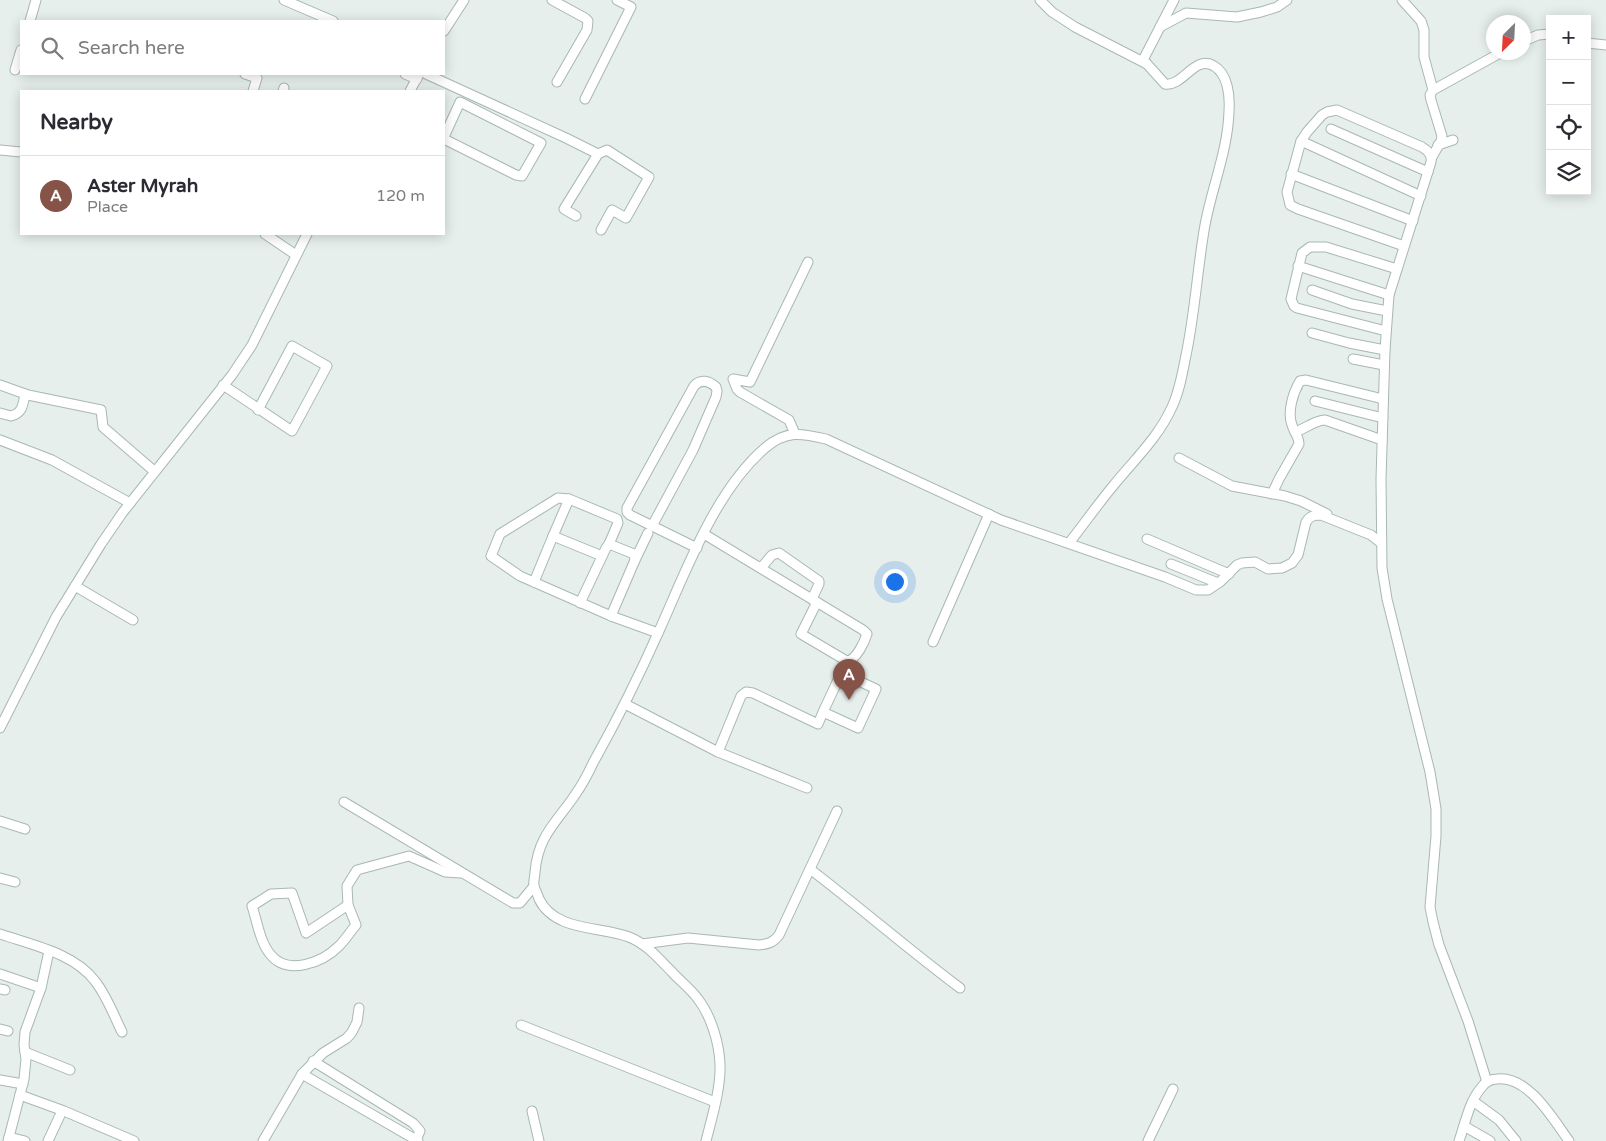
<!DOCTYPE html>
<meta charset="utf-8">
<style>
:root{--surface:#fff;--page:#f7f7f7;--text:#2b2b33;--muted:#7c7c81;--line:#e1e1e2;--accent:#855347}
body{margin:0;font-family:"Varela Round",sans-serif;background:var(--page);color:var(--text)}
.controls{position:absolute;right:15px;top:15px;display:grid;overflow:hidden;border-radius:0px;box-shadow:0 2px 12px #0003}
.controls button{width:45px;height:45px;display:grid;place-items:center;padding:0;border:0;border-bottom:1px solid var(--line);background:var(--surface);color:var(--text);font:25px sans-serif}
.compass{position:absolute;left:1486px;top:15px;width:45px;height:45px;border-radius:50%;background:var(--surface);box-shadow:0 2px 12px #0003;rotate:204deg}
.you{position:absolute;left:894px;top:581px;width:18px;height:18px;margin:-12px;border:4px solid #fff;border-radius:50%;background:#1a73e8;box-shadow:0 0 0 8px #1a73e833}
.badge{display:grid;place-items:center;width:32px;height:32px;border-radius:50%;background:var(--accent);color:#fff;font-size:16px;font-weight:700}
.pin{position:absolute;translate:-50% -41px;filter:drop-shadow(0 1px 2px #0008)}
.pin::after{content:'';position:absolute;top:26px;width:18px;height:15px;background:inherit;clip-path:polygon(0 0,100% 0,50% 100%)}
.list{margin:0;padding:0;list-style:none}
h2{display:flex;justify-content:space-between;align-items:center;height:65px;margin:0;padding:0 20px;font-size:21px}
h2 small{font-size:16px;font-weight:400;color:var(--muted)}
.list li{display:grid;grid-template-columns:32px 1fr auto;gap:15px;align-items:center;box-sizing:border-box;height:80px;padding:0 20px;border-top:1px solid var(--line)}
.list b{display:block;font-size:19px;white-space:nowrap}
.list p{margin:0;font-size:16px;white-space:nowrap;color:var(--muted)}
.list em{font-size:16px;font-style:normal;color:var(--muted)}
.icon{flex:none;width:28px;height:28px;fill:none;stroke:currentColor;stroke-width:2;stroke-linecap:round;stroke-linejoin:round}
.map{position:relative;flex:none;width:1606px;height:1141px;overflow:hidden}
.search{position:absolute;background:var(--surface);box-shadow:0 2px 12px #0003;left:20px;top:20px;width:425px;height:55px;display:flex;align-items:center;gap:12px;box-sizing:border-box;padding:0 18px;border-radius:0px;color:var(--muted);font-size:19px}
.panel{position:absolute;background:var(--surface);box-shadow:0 2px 12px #0003;left:20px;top:90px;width:425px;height:145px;border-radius:0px}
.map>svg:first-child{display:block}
</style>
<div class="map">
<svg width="1606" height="1141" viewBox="0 0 1606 1141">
<rect width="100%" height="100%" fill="#e6efeb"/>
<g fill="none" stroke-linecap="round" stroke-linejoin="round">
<g stroke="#a8b8b2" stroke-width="11">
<g id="minor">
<polyline points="284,0 333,21"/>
<polyline points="552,0 585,18 588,21 587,30 557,82"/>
<path d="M1040,0L1052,12L1075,27L1147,64L1165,84C1183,87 1195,54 1214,66C1228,74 1230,96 1229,111C1228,150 1212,187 1205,225C1197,270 1195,315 1185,360C1182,376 1179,392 1172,407C1158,438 1134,460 1113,486C1098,504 1084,524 1069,543"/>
<polyline points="1402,0 1421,21 1424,30 1424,57 1433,90"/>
<polyline points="30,21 36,0"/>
<polyline points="1160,27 1186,13 1237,17 1261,12 1277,7 1287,0"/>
<polyline points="444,31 464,0"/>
<polyline points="1524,41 1538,35 1550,34"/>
<polyline points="1587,43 1606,45"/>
<polyline points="1147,64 1143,60 1174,0"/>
<polyline points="15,70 21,50"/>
<polyline points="245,74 257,78 253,91"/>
<polyline points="405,74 417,79"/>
<polyline points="426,74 566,138 598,154 564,209 576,216"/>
<polyline points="283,91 284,88"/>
<polyline points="410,91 419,74"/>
<polyline points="585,99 631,7 617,0"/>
<polyline points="1331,129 1428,172"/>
<polyline points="444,137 460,102 541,143 522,176 516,175 444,139"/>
<polyline points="1301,141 1421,196"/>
<polyline points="1438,145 1453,140"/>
<polyline points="0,150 21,152"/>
<polyline points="598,154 607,150 649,177 626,218 612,210 601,230"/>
<polyline points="1432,157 1441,141 1442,136 1431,100 1430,95 1433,90 1502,52"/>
<polyline points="1291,174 1413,221"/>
<polyline points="265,234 296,255"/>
<path d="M1298,266L1389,295L1431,162C1432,154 1428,151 1422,147L1337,110L1327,112L1322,115L1307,132L1301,141L1287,192L1290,205L1298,209L1404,246"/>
<polyline points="1312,290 1352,304 1387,311"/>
<polyline points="1389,295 1385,350 1381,479 1382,568 1387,599 1430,772 1436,809 1436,836 1430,907 1433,922 1439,945 1468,1021 1487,1082"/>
<polyline points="1386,331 1297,308 1294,306 1291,299 1302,253 1310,247 1326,247 1397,269"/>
<polyline points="1312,333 1349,343 1385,350"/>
<polyline points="1353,359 1384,365"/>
<polyline points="0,385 28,395 101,410 103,427 154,471"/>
<polyline points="223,385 292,431 327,366 292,346 258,410"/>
<polyline points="1315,401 1383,418"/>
<path d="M0,413L11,416C23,413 23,404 25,394"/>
<path d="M1295,432C1305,429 1315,420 1325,420L1382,440"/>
<polyline points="795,434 789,420 740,392 737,389 733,379 750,382 808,262"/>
<polyline points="0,440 52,460 130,503"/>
<polyline points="1179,458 1232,486 1285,496 1301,501 1327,514"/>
<path d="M1272,494L1279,479L1299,444C1299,437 1294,432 1292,425C1287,412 1293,393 1300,381L1306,380L1383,399"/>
<polyline points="569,499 558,498 500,534 491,556 520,576 611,616 658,633"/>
<path d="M652,526L693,450L716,397L717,391L716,387C709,381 701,378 694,386L627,508V512L630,515L697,548"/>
<path d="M704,534L863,630L867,634C864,643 857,658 848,661L845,660L801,634L817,602"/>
<polyline points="1147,539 1229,574"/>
<polyline points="602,556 553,536 569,499 617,519 618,523 609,544"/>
<polyline points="635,560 648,533"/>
<polyline points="1171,564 1218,583"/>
<polyline points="761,568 772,555 779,553 819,581 819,584 812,599"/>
<polyline points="534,582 553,536"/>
<polyline points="75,586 133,620"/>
<polyline points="580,603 606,548 609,544 634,554 635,560 611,616"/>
<polyline points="933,642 989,514"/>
<polyline points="625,704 718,752 741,696 746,692 753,693 818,724 823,712 858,728 876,689 846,675 842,676 838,680 823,712"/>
<polyline points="0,728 56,617 101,544 123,512 232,375 252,345 307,234"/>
<polyline points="718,752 807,788"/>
<polyline points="344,802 513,903 520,903 534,886"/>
<polyline points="0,821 25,829"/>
<path d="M810,869C861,908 909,950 960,988"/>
<polyline points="0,878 15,882"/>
<path d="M292,893L306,933L348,905L356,925C350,932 345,940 339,946C322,963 287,976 270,954C260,942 257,921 252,906L271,894Z"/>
<polyline points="348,905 347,886 357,870 409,856 445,872 461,873"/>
<path d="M0,934C32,945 74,953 95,981C107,996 114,1016 122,1032"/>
<path d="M642,944L688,938L759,945C768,944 773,943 779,935L837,811"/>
<polyline points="0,974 41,988"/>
<polyline points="0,989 5,990"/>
<polyline points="521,1025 715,1102"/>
<polyline points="0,1029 8,1031"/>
<polyline points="25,1052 70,1070"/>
<polyline points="313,1061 413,1123 420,1131 416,1140"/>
<polyline points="302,1074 418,1141"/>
<polyline points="0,1080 23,1084"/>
<polyline points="20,1095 64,1111 134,1141"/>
<polyline points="1473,1101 1499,1120 1516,1141"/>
<polyline points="532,1111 539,1141"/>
<polyline points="1464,1126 1490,1141"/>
<polyline points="9,1137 25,1141"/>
<polyline points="8,1141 24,1079 26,1059 24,1045 25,1032 41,988 49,951"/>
<polyline points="48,1141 62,1111"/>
<polyline points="263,1141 302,1074 323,1053 347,1038 352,1032 357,1022 359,1008"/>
<path d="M706,1141C712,1117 721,1088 720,1064C719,1042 711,1016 698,999C691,989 680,981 672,972C659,959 647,944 629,937C601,926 555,932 539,899C538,895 535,890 534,886C533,882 535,876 535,872C538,836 556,823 575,795C582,785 588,774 593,763C617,720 639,676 659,631C686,571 715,491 765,448C786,430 801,433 826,439L1001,520L1165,577L1196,590H1208L1220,582L1237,565L1242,563L1255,562L1268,569L1282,568L1292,563L1298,555L1306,522C1310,516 1314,515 1321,515L1371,535L1381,543"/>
<polyline points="1148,1141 1173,1089"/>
<path d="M1459,1141C1465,1124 1469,1102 1481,1088C1485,1082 1491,1079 1497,1079C1528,1075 1553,1119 1569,1141"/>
</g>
</g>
<use href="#minor" stroke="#fff" stroke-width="9"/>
</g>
</svg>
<div class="controls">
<button>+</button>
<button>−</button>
<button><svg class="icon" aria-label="locate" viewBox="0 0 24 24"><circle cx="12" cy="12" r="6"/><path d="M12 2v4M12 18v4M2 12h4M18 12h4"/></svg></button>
<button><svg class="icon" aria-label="layers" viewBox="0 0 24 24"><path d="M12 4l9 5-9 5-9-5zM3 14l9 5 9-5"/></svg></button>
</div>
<svg class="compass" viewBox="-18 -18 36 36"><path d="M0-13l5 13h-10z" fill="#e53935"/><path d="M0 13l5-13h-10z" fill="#7c7c81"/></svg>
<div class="you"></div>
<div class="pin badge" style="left:849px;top:700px">A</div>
<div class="search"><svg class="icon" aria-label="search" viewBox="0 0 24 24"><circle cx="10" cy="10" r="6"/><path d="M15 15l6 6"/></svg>Search here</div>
<section class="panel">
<h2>Nearby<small></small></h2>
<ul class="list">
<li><span class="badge">A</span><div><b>Aster Myrah</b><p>Place</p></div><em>120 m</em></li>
</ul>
</section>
</div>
